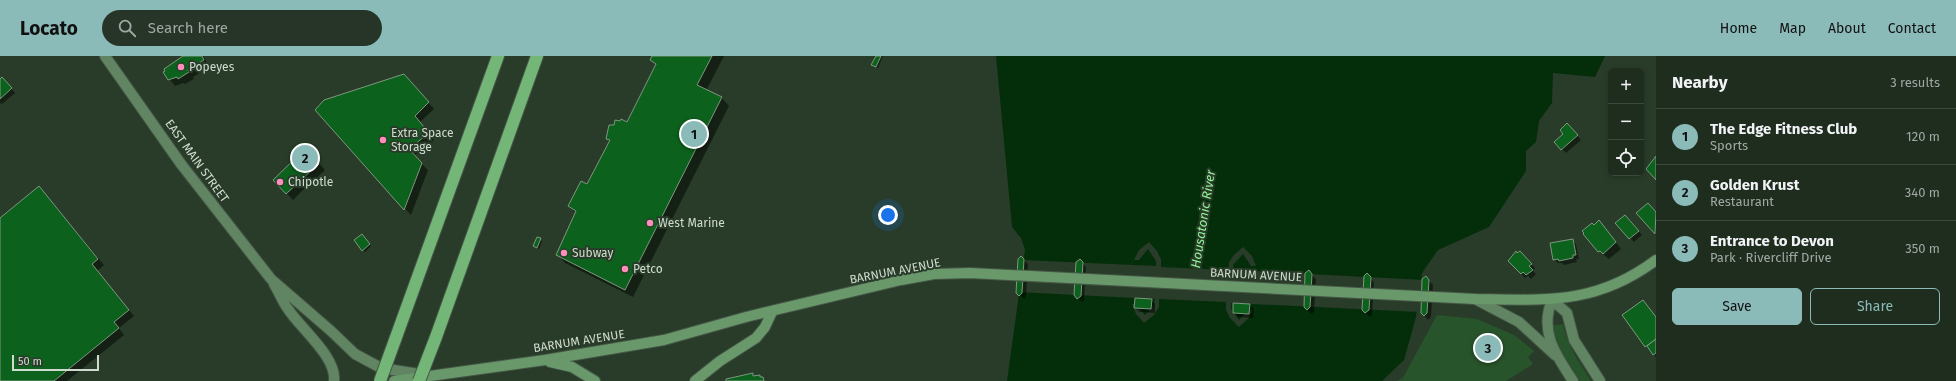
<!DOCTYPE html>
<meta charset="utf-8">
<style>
:root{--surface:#1f2d1f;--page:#273528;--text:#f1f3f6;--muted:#a1a8a4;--line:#3c493d;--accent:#8bbbb9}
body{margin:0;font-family:"Fira Sans",sans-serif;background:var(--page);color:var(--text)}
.controls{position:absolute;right:12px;top:12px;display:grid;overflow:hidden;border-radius:6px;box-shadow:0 2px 6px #0003}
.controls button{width:36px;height:36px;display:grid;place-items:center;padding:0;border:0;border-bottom:1px solid var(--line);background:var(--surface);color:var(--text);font:20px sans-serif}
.scale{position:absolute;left:12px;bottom:10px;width:87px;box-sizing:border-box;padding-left:4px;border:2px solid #cfdbcf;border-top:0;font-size:11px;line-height:14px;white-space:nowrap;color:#cfdbcf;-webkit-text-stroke:3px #293c29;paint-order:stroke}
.you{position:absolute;left:888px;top:159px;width:14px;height:14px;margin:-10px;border:3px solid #fff;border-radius:50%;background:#1a73e8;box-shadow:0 0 0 6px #1a73e833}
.badge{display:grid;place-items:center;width:26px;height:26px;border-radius:50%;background:var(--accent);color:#111;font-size:13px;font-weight:700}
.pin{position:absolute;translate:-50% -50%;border:2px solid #fff;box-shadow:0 1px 4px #0006}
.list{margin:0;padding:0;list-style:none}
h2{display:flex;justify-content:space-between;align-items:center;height:52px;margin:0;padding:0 16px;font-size:17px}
h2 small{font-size:13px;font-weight:400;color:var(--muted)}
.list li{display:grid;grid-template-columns:26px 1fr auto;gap:12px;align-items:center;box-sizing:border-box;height:56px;padding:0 16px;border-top:1px solid var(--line)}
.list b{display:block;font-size:15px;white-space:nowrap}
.list p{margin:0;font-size:13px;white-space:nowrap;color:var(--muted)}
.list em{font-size:13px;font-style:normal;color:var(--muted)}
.actions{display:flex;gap:8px;padding:12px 16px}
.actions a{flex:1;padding:9px 0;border:1px solid var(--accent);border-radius:6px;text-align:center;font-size:14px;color:var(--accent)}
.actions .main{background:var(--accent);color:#111}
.icon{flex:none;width:22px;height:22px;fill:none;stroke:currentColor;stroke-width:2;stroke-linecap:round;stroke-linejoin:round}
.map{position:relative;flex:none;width:1656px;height:325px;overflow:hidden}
header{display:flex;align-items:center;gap:24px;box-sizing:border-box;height:56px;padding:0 20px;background:var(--accent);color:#111}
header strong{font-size:19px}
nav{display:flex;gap:22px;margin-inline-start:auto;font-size:14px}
.search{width:280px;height:36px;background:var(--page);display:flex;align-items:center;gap:10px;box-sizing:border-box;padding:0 14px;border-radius:22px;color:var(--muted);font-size:15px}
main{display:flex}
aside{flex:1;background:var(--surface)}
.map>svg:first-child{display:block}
</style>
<header>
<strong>Locato</strong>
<div class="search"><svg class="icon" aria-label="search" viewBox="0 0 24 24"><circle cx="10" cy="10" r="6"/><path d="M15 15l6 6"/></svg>Search here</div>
<nav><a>Home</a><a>Map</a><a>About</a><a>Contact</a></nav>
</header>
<main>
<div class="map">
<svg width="1656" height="325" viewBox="0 0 1656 325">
<rect width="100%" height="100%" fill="#293c29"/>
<g fill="#28542b">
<polygon points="1437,259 1477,263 1514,279 1534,295 1528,301 1533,308 1506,325 1397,325 1403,322"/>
<path d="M1563,268C1567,290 1580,307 1591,325H1580L1561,295L1552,270Z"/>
</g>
<polygon fill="#032e09" points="996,0 1605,0 1595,21 1553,17 1552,47 1539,65 1536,86 1526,95 1526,115 1489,171 1438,194 1422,217 1416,261 1404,304 1382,325 1007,325 1025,194 1021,182 1012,171"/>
<polygon fill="#293c29" points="1149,186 1157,195 1161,203 1161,211 1228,214 1229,206 1234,199 1243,191 1252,200 1256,210 1251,210 1243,198 1233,209 1233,214 1424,224 1419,256 1231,247 1231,253 1239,264 1249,253 1253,254 1248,263 1239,271 1230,262 1226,254 1226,246 1159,243 1159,251 1154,259 1144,267 1136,258 1132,248 1136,248 1145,259 1154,249 1155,243 1017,236 1022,204 1156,210 1156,205 1148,193 1139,204 1134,204 1139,194"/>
<g fill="#0007">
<polygon points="185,0 203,0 210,11 193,21 194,23 185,28 183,27 175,30 164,16"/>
<polygon points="653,0 724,0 706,35 722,42 729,50 633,241 565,207 558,199 576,157 569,150 588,129 610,86 607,83 615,70 627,68 656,9 651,4"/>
<polygon points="877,0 883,0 878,12 874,10"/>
<polygon points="0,24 6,26 15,37 2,48 0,47"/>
<polygon points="410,25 434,53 420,66 434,84 414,100 428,114 411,159 316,54"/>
<polygon points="1571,73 1581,84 1566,97 1555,86"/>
<polygon points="312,100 325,114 309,129 311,131 308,134 305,132 293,144 274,124"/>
<polygon points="39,131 104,209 97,215 134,260 119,272 124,279 67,325 0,325 0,163"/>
<polygon points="1652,152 1656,157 1656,179 1637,157"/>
<polygon points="1629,164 1642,179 1634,186 1630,182"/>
<polygon points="1594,170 1605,172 1621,193 1609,203 1599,195"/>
<polygon points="364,181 371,190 365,196 363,194"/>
<polygon points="538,182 542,185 539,193 534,190"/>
<polygon points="1572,184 1576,188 1579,203 1576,203 1577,206 1564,209 1562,207 1558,207 1554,203"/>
<polygon points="1520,196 1535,212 1533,215 1536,218 1531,223 1528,220 1525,222 1510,205"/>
<polygon points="1021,201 1028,208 1026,241 1024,243 1017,236"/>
<polygon points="1080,204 1086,211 1084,244 1082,246 1075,239"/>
<polygon points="1309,216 1316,223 1314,256 1311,258 1305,251"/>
<polygon points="1367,219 1374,226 1372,259 1370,261 1363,254"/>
<polygon points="1426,222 1433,229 1431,261 1428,264 1422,257"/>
<polygon points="1151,244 1155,248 1155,257 1140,256 1135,252"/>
<polygon points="1250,249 1254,253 1253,262 1238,261 1234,257"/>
<polygon points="1623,259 1656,262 1656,301 1649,291 1646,291"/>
</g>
<g fill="#0c621d" stroke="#7f9680">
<polygon points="183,0 202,0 204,4 188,14 189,16 178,23 177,21 168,24 163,16 165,15 164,13"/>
<polygon points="652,0 712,0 697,29 722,41 625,234 556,199 576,155 568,150 581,125 587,128 610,84 606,83 609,69 614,69 615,64 620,65 621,63 627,66 656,8 650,4"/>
<polygon points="876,0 881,0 876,11 871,9"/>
<polygon points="404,18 429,46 415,60 429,77 409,93 422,107 404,154 315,54 324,44"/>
<polygon points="2,21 12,32 0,43 0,23"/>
<polygon points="1567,67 1578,79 1561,94 1554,86 1563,78 1560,74"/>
<polygon points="306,92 319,108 303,122 306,125 301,129 298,127 286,138 273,124"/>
<polygon points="1656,100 1656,124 1646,113"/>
<polygon points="39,130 98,203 92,208 129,254 114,266 119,272 54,325 0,325 0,162"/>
<polygon points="1648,147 1656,156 1655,178 1636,157"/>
<polygon points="1625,159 1639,175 1629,183 1615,167"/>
<polygon points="1599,164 1616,186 1603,198 1600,195 1598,196 1583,178 1584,177 1582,175 1592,167 1594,169"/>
<polygon points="362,178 370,188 362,195 354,184"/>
<polygon points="537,181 541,182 537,192 533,190"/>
<polygon points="1573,183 1576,199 1573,199 1573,202 1559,205 1558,203 1553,204 1550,187"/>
<polygon points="1516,195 1517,197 1520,195 1532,208 1529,210 1533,214 1526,219 1523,216 1521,218 1508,205"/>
<polygon points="1021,200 1024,203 1022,237 1019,240 1016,237 1018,203"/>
<polygon points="1080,203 1083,206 1081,240 1077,243 1074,239 1076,206"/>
<polygon points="1309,214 1312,218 1310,251 1307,254 1304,251 1305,217"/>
<polygon points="1367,217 1371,221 1369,254 1365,257 1362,254 1364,220"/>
<polygon points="1426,220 1429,224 1427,257 1424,260 1421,257 1422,223"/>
<polygon points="1135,242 1152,243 1151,253 1134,252"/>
<polygon points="1643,244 1656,261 1656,283 1645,291 1622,259"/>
<polygon points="1233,247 1250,248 1249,258 1233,257"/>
<polygon points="1656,283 1656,297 1653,299 1647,290"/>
<polygon points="753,317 753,320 760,319 760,321 763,321 764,325 726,325 726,323"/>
</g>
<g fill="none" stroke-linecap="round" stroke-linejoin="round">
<g stroke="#455746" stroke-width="12">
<g id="secondary">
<polyline points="105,0 181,108 271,223 331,275 355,298 381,312 425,319"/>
<path d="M274,228C279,236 282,245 288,253C300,272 337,301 334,325"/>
<polyline points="1475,243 1519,266 1555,299"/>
<path d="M1573,325C1556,299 1539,276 1552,244L1567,257L1574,284L1600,325"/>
</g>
</g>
<g stroke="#455746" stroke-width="12">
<g id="primary">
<polyline points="550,306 572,311 595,325"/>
<path d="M394,325L545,304L664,284L746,261L901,224L934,218L970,217L1475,243C1546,244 1596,249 1656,204"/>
<polyline points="695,325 720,305 756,282 765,271 772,256"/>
</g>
</g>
<g stroke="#455746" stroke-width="14">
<g id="highway">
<polyline points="436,281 537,0"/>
<polyline points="395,284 498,0"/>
</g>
</g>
<use href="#secondary" stroke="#618462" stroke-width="10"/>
<use href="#primary" stroke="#69996b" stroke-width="10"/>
<use href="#highway" stroke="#74b677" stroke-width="12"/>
<g stroke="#455746" stroke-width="14" stroke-linecap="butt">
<g id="highway-bridge">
<polyline points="380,325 395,284"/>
<polyline points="419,325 436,281"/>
</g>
</g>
<use href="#highway-bridge" stroke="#74b677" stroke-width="12"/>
</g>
<g fill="#fe8ebb" stroke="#293c29" stroke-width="1.5">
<circle cx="181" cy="11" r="4"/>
<circle cx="383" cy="84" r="4"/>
<circle cx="280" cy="126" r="4"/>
<circle cx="650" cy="167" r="4"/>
<circle cx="564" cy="197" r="4"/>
<circle cx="625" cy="213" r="4"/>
</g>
<g text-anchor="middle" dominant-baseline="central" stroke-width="4" stroke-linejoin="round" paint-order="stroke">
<g font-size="12" fill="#cfdbcf" stroke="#293c29" text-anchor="start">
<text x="189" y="11">Popeyes</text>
<text x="391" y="77">Extra Space<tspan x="391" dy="14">Storage</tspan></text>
<text x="288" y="126">Chipotle</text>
<text x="658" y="167">West Marine</text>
<text x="572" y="197">Subway</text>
<text x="633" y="213">Petco</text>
</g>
<g font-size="12" fill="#cfdbcf" stroke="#293c29">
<text transform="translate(197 105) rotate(54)">EAST MAIN STREET</text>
<text transform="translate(895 215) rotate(-11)">BARNUM AVENUE</text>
<text transform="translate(1256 219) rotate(3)">BARNUM AVENUE</text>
<text transform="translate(579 285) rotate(-9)">BARNUM AVENUE</text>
</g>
<g font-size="13" font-style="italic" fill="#8ff395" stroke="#293c29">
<text transform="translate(1203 163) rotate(-81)">Housatonic River</text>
</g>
</g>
</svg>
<div class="controls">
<button>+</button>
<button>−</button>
<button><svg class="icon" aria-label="locate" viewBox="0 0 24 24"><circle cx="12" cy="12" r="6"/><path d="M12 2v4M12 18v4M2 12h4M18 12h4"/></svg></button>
</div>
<div class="scale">50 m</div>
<div class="you"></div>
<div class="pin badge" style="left:694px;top:78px">1</div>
<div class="pin badge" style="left:305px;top:102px">2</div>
<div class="pin badge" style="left:1488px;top:292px">3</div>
</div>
<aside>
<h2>Nearby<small>3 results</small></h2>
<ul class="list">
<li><span class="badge">1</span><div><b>The Edge Fitness Club</b><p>Sports</p></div><em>120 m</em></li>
<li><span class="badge">2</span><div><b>Golden Krust</b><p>Restaurant</p></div><em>340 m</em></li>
<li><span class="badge">3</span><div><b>Entrance to Devon</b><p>Park · Rivercliff Drive</p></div><em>350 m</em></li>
</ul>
<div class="actions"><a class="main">Save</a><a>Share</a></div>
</aside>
</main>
